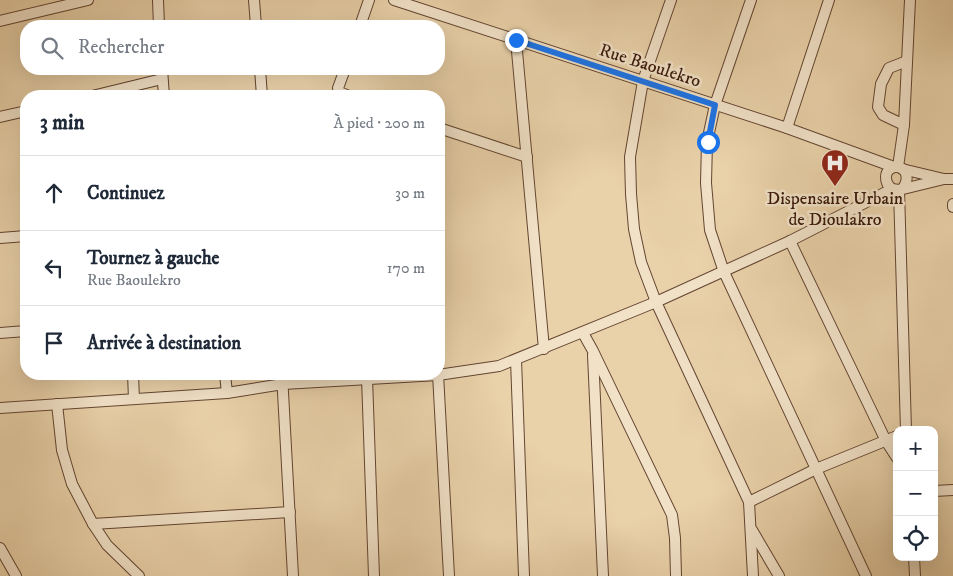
<!DOCTYPE html>
<html lang="fr">
<meta charset="utf-8">
<style>
:root{--surface:#fff;--page:#f2f2f3;--text:#1f2937;--muted:#747a83;--line:#e0e1e3}
body{margin:0;font-family:"IM FELL DW Pica",serif;background:var(--page);color:var(--text)}
.controls{position:absolute;right:15px;bottom:15px;display:grid;overflow:hidden;border-radius:10px;box-shadow:0 5px 20px #0002}
.controls button{width:45px;height:45px;display:grid;place-items:center;padding:0;border:0;border-bottom:1px solid var(--line);background:var(--surface);color:var(--text);font:25px sans-serif}
.stop{position:absolute;width:15px;height:15px;margin:-11px;border:4px solid #1a73e8;border-radius:50%;background:#fff}
.stop.end{background:#1a73e8;border-color:#fff;box-shadow:0 1px 5px #0008}
.list{margin:0;padding:0;list-style:none}
h2{display:flex;justify-content:space-between;align-items:center;height:65px;margin:0;padding:0 20px;font-size:21px}
h2 small{font-size:16px;font-weight:400;color:var(--muted)}
.list li{display:grid;grid-template-columns:32px 1fr auto;gap:15px;align-items:center;box-sizing:border-box;height:75px;padding:0 20px;border-top:1px solid var(--line)}
.list b{display:block;font-size:19px;white-space:nowrap}
.list p{margin:0;font-size:16px;white-space:nowrap;color:var(--muted)}
.list em{font-size:16px;font-style:normal;color:var(--muted)}
.icon{flex:none;width:28px;height:28px;fill:none;stroke:currentColor;stroke-width:2;stroke-linecap:round;stroke-linejoin:round}
.map{position:relative;flex:none;width:953px;height:576px;overflow:hidden}
.search{position:absolute;background:var(--surface);box-shadow:0 5px 20px #0002;left:20px;top:20px;width:425px;height:55px;display:flex;align-items:center;gap:12px;box-sizing:border-box;padding:0 18px;border-radius:20px;color:var(--muted);font-size:19px}
.panel{position:absolute;background:var(--surface);box-shadow:0 5px 20px #0002;left:20px;top:90px;width:425px;height:290px;border-radius:20px}
.map>svg:first-child{display:block}
</style>
<div class="map">
<svg width="953" height="576" viewBox="0 0 953 576">
<rect width="100%" height="100%" fill="#e9d1a9"/>
<filter id="stains"><feTurbulence type="fractalNoise" baseFrequency=".004" numOctaves="4"/><feColorMatrix values="0 0 0 0 .2 0 0 0 0 .09 0 0 0 0 .02 0 0 0 .5 -.17"/></filter>
<radialGradient id="worn" r=".72"><stop offset=".6" stop-color="#630" stop-opacity="0"/><stop offset="1" stop-color="#630" stop-opacity=".3"/></radialGradient>
<g fill="none" stroke-linecap="round" stroke-linejoin="round">
<g stroke="#634531" stroke-width="12">
<g id="minor">
<polyline points="158,0 159,26"/>
<polyline points="254,0 256,26"/>
<polyline points="394,0 787,128 894,167"/>
<polyline points="671,0 643,81 630,157 631,194 634,229 641,262 656,302 749,502 753,576"/>
<polyline points="751,0 715,105 707,142 706,183 710,230 724,272 866,576"/>
<polyline points="0,21 88,0"/>
<polyline points="360,26 369,0"/>
<polyline points="516,40 544,349"/>
<polyline points="162,69 164,96"/>
<polyline points="260,69 262,96"/>
<polyline points="345,69 338,88 339,92 349,96"/>
<polyline points="92,96 162,79"/>
<polyline points="0,117 26,111"/>
<polyline points="904,125 883,115 878,107 881,84 889,68 907,61"/>
<polyline points="439,128 527,157"/>
<polyline points="787,128 829,0"/>
<polyline points="898,167 904,125 910,0"/>
<polyline points="902,169 944,179 953,179"/>
<path d="M892,189C884,183 883,169 895,167C908,166 909,180 903,188"/>
<polyline points="899,190 906,430"/>
<polyline points="953,204 953,207"/>
<polyline points="0,238 26,236"/>
<polyline points="790,241 886,441 897,458"/>
<polyline points="0,333 26,331"/>
<polyline points="583,333 593,351 672,515 675,538 676,576"/>
<polyline points="593,355 603,576"/>
<polyline points="516,360 524,576"/>
<polyline points="133,374 134,399"/>
<polyline points="225,374 227,393"/>
<polyline points="282,374 293,576"/>
<polyline points="438,374 449,576"/>
<polyline points="367,378 374,576"/>
<polyline points="57,404 62,450 72,484 93,524 107,545 139,576"/>
<polyline points="0,408 227,393 283,384 438,375 499,366 656,302 790,241 892,189 899,190 944,179"/>
<polyline points="934,491 953,490"/>
<polyline points="749,502 816,469 897,436"/>
<polyline points="93,524 290,512"/>
<polyline points="752,530 779,576"/>
<polyline points="0,548 16,576"/>
<polyline points="914,557 915,576"/>
</g>
</g>
<use href="#minor" stroke="#f1e1c7" stroke-width="10"/>
</g>
<g fill="none" stroke-linecap="round" stroke-linejoin="round">
<polyline stroke="#1a73e8" stroke-width="6" points="516,40 715,105 708,142"/>
</g>
<defs>
<g id="hospital-pin" transform="scale(1.4375)"><path d="M0 17L-7.5 6A9.5 9.5 0 1 1 7.5 6Z" fill="#8f2418" stroke="#f1e1c7"/><path d="M-5-5h3v3.5h4V-5h3V5h-3V1.5h-4V5h-3Z" fill="#fff"/></g>
</defs>
<g fill-rule="evenodd">
<use href="#hospital-pin" x="835" y="163"/>
</g>
<g text-anchor="middle" dominant-baseline="central" stroke-width="5" stroke-linejoin="round" paint-order="stroke">
<g font-size="18" fill="#361609" stroke="#f1e1c7">
<text transform="translate(650 66) rotate(18)">Rue Baoulekro</text>
</g>
<g font-size="18" fill="#361609" stroke="#f1e1c7">
<text x="835" y="199">Dispensaire Urbain<tspan x="835" dy="21">de Dioulakro</tspan></text>
</g>
</g>
<rect width="100%" height="100%" filter="url(#stains)"/>
<rect width="100%" height="100%" fill="url(#worn)"/>
</svg>
<div class="controls">
<button>+</button>
<button>−</button>
<button><svg class="icon" aria-label="locate" viewBox="0 0 24 24"><circle cx="12" cy="12" r="6"/><path d="M12 2v4M12 18v4M2 12h4M18 12h4"/></svg></button>
</div>
<div class="stop" style="left:708px;top:142px"></div>
<div class="stop end" style="left:516px;top:40px"></div>
<div class="search"><svg class="icon" aria-label="search" viewBox="0 0 24 24"><circle cx="10" cy="10" r="6"/><path d="M15 15l6 6"/></svg>Rechercher</div>
<section class="panel">
<h2>3 min<small>À pied · 200 m</small></h2>
<ul class="list">
<li><svg class="icon" aria-label="ahead" viewBox="0 0 24 24"><path d="M12 20V5M6 11l6-6 6 6"/></svg><div><b>Continuez</b></div><em>30 m</em></li>
<li><svg class="icon" aria-label="left" viewBox="0 0 24 24"><path d="M17 20v-9H6M10 6l-5 5 5 5"/></svg><div><b>Tournez à gauche</b><p>Rue Baoulekro</p></div><em>170 m</em></li>
<li><svg class="icon" aria-label="arrive" viewBox="0 0 24 24"><path d="M6 21V4h12l-3 4 3 4H6"/></svg><div><b>Arrivée à destination</b></div></li>
</ul>
</section>
</div>
